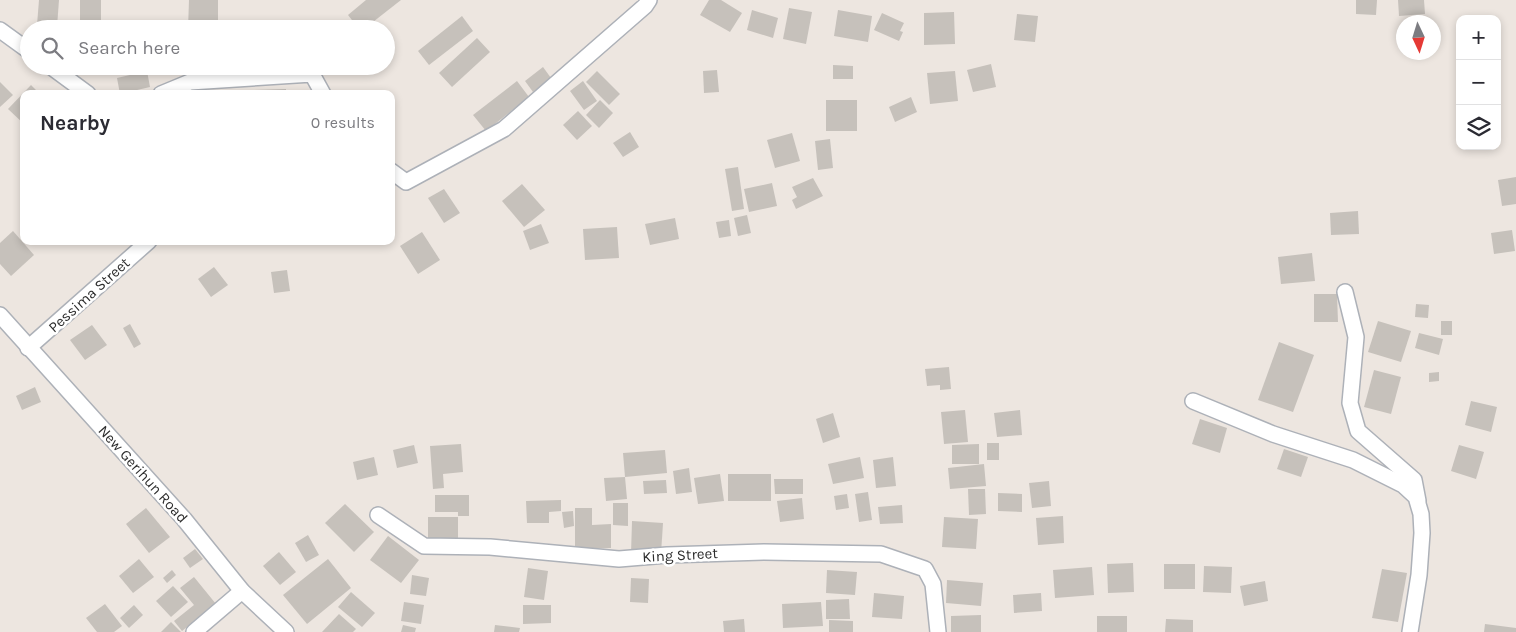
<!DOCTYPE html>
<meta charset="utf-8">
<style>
:root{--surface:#fff;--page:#f2f2f3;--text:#2b2b33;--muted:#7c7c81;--line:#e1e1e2}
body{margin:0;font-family:Karla,sans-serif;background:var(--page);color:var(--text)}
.controls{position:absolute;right:15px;top:15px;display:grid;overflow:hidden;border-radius:10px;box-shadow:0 2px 8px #0003}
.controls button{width:45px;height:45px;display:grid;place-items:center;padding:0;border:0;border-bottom:1px solid var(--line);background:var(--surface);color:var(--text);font:25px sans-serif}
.compass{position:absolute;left:1396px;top:15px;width:45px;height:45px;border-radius:50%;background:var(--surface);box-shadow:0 2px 8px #0003;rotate:176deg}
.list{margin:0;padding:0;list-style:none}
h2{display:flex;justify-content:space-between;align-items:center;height:65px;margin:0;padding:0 20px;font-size:21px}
h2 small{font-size:16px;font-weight:400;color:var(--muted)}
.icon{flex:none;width:28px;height:28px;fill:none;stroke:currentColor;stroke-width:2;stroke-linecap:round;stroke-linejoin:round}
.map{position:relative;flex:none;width:1516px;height:632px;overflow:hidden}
.search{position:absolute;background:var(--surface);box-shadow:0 2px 8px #0003;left:20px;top:20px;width:375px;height:55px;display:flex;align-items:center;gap:12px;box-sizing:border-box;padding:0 18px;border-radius:28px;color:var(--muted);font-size:19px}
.panel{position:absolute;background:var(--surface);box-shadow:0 2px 8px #0003;left:20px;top:90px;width:375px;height:155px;border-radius:10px}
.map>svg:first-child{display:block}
</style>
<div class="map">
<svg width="1516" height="632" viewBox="0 0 1516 632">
<rect width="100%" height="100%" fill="#ede6e0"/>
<g fill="#c6c1bb">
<polygon points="39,0 59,0 57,27 37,25"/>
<rect x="80" y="0" width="21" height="29"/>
<polygon points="189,0 218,0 218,29 188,29"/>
<polygon points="366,0 401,0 364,29 359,29 348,15"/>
<polygon points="709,0 721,0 742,13 730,32 700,15"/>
<polygon points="1356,0 1377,0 1376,15 1356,14"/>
<polygon points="1398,0 1424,0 1425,14 1399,16"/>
<polygon points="789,8 812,12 806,44 783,39"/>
<polygon points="752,10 778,18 773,38 747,30"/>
<polygon points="838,10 872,16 868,42 834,36"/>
<polygon points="954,12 955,44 924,45 924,13"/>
<polygon points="882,13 904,23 900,31 903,32 899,41 874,30"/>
<polygon points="1017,14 1038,16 1035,42 1014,40"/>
<polygon points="462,16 473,31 429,65 418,51"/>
<polygon points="327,24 327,29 289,29 289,27"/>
<polygon points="477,38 490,52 452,87 439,73"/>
<polygon points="991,64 996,87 973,92 967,70"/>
<polygon points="833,65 853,66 853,79 833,79"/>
<polygon points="543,67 551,78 533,92 525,81"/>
<polygon points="717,70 719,92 704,93 703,71"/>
<polygon points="147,71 150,87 120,94 117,78"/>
<polygon points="597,71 620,94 609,105 586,82"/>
<polygon points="955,71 958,101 930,104 927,73"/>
<polygon points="517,81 529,97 486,131 473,115"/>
<polygon points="583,81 597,101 584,110 570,91"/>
<polygon points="0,82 13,95 0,107"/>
<polygon points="31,85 40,94 24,94 24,124 8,109"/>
<polygon points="286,89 286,94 253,94 252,90"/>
<polygon points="911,97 917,112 895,122 889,107"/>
<polygon points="600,100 613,113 599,128 586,115"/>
<rect x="826" y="100" width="31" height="31"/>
<polygon points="578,111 592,126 577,140 563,125"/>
<polygon points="630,132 639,147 623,157 613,143"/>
<polygon points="792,133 800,161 775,168 767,140"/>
<polygon points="830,139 833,168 818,170 815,141"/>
<polygon points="738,167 744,209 732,211 725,169"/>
<polygon points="1516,177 1516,204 1502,206 1498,180"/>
<polygon points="813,178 823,196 796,209 792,200 797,197 792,187"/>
<polygon points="772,183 777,206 749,212 744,189"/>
<polygon points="522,184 545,210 524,227 502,201"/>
<polygon points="444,189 460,213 444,223 428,198"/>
<polygon points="1358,211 1359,234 1331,235 1330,213"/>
<polygon points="747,215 751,233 738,236 734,218"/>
<polygon points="675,218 679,239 650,245 645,224"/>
<polygon points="729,220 731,236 719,238 716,222"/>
<polygon points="541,224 549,243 530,250 523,231"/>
<polygon points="617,227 619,258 585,260 583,229"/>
<polygon points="1512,230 1515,251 1494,254 1491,233"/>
<polygon points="13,231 34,255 11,276 0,264 0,243"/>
<polygon points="422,232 440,260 418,274 400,246"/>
<polygon points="1312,253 1315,281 1281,284 1278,257"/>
<polygon points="214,267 228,285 211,297 198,279"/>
<polygon points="287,270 290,291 274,293 271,272"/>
<polygon points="1314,294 1337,294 1338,322 1314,322"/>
<polygon points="1416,304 1429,305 1428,318 1415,317"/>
<polygon points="1378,321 1411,331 1401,362 1368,352"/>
<rect x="1441" y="321" width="11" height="14"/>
<polygon points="130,324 141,344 134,348 123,328"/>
<polygon points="92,325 107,345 85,360 70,340"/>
<polygon points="1419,333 1443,339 1439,355 1415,348"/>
<polygon points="1279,342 1314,355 1293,412 1258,400"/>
<polygon points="949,367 951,389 940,390 940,385 927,386 925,369"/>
<polygon points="1374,370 1401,377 1391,414 1364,407"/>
<polygon points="1439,372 1439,381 1429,382 1429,373"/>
<polygon points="35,387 41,402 22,410 16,396"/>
<polygon points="1471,401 1497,407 1491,432 1465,425"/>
<polygon points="965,410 968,442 944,444 941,412"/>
<polygon points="1020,410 1022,435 997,437 994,413"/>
<polygon points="833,413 840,437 823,443 816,419"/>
<polygon points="1200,419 1227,428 1220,453 1192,444"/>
<rect x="987" y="443" width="12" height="17"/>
<polygon points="461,444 463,472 443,474 444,488 433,489 430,446"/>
<polygon points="979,444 979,464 952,464 952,445"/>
<polygon points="414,445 418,463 397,468 393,450"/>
<polygon points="1459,445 1484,452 1476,479 1451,471"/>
<polygon points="1284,449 1308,457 1301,477 1277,469"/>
<polygon points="665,450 667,473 625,477 623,453"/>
<polygon points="374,457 378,475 357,480 353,462"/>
<polygon points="860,457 864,478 833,484 828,464"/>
<polygon points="893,457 896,486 876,488 873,460"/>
<polygon points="984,464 986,486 950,489 948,468"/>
<polygon points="689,468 692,492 676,494 673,471"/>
<polygon points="720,474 724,501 698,504 694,478"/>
<rect x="728" y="474" width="43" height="27"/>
<polygon points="625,477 627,499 606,501 604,478"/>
<polygon points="774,479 803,479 803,494 775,494"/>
<polygon points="666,480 667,493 644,494 643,481"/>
<polygon points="1049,481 1051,506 1032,508 1029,483"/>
<polygon points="968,489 985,489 986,514 969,515"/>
<polygon points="868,492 872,520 859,522 855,494"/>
<polygon points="998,493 1022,494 1022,512 998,511"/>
<polygon points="847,494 849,508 836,510 834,496"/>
<polygon points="435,495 469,495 469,516 458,516 458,512 435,512"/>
<polygon points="802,498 804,519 780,522 777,501"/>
<polygon points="561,500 561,511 549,512 549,523 527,523 526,501"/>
<polygon points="613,503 628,503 628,526 613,525"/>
<polygon points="345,504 374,532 354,552 325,523"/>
<polygon points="902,505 903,523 880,524 878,507"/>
<polygon points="146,508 170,537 149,553 126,524"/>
<polygon points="575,508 592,508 592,525 611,524 611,548 575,549"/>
<polygon points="573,511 574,526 564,528 562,512"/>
<polygon points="1063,516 1064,543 1038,545 1036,518"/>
<rect x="428" y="517" width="30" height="27"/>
<polygon points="944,517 978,519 976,549 942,547"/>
<polygon points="632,521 663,523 661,554 631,553"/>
<polygon points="308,535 319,555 306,562 295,543"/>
<polygon points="388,536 419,560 401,583 370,560"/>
<polygon points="195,549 203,559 190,568 183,558"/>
<polygon points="279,552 296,572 280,585 263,566"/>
<polygon points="139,559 154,577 133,593 119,576"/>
<polygon points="328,559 351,588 307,624 283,595"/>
<polygon points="1133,563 1134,592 1108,593 1107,564"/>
<rect x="1164" y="564" width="31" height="25"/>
<polygon points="1204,566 1232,567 1231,593 1203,592"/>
<polygon points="1092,567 1094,595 1055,598 1053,570"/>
<polygon points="528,568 548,571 544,600 524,597"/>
<polygon points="1382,569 1407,573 1398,622 1372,618"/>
<polygon points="172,570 176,575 167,583 163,578"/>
<polygon points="827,570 857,572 855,595 826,593"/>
<polygon points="412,575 429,578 426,596 410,594"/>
<polygon points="194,577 216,604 182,631 174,621 194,605 180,588"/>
<polygon points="631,578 649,579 648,603 630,602"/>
<polygon points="947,580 983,583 981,606 946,603"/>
<polygon points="1265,581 1268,601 1244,606 1240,586"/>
<polygon points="173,586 188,602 171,617 156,601"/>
<polygon points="351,592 375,613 362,627 338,607"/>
<polygon points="874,593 904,596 902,619 872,617"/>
<polygon points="1041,593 1042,611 1014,613 1013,595"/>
<polygon points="849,599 850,619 826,619 826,600"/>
<polygon points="404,602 424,605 421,624 401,621"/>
<polygon points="821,602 823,626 783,628 782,604"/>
<polygon points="105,604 122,626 114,632 97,632 86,618"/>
<polygon points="134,605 143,615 129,628 120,618"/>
<polygon points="523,605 551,605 551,623 523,624"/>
<polygon points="339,614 356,629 353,632 322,632"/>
<polygon points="981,615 981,632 951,632 951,616"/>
<rect x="1097" y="616" width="30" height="16"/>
<polygon points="744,619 745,632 724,632 723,621"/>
<polygon points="1166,619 1193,620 1193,632 1165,632"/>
<polygon points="829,620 853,621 853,632 829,632"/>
<polygon points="171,622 181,632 161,632"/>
<polygon points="1485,624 1516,628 1516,632 1484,632"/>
<polygon points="403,625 416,628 415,632 401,632"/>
<polygon points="495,625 520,628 519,632 494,632"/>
</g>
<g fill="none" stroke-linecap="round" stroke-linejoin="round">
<g stroke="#adb1b8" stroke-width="18">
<g id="minor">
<polyline points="0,30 29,51"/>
<polyline points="50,66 88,94"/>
<polyline points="161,94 190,82 312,74 323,94"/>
<polyline points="391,171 406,182 504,129 645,6 649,0"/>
<polyline points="1345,292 1356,337 1350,403 1358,431 1414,480 1418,501"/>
<polyline points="0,315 184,519 242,591 286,632"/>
<polyline points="28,348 149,241"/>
<polyline points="1193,401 1273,434 1353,460 1403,485 1416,497 1421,514 1422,533 1419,575 1410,632"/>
<polyline points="378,515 424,546 490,547 619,559 667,555 764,552 881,554 925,569 933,584 938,632"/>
<polyline points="194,632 242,591"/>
</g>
</g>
<use href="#minor" stroke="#fff" stroke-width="15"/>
</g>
<g text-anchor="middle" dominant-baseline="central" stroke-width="5" stroke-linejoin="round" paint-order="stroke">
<g font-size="15" fill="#2d2d2d" stroke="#fff">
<text transform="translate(89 295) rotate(-42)">Pessima Street</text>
<text transform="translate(143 474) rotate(48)">New Gerihun Road</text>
<text transform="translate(680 555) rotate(-3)">King Street</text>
</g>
</g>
</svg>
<div class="controls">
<button>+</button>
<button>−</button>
<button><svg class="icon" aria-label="layers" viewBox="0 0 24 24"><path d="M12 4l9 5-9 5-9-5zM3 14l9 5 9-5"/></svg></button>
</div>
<svg class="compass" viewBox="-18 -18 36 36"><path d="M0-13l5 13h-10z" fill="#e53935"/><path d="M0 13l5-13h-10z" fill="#7c7c81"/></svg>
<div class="search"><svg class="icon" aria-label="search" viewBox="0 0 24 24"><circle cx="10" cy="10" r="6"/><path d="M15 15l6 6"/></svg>Search here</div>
<section class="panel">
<h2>Nearby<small>0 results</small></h2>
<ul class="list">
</ul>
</section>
</div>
